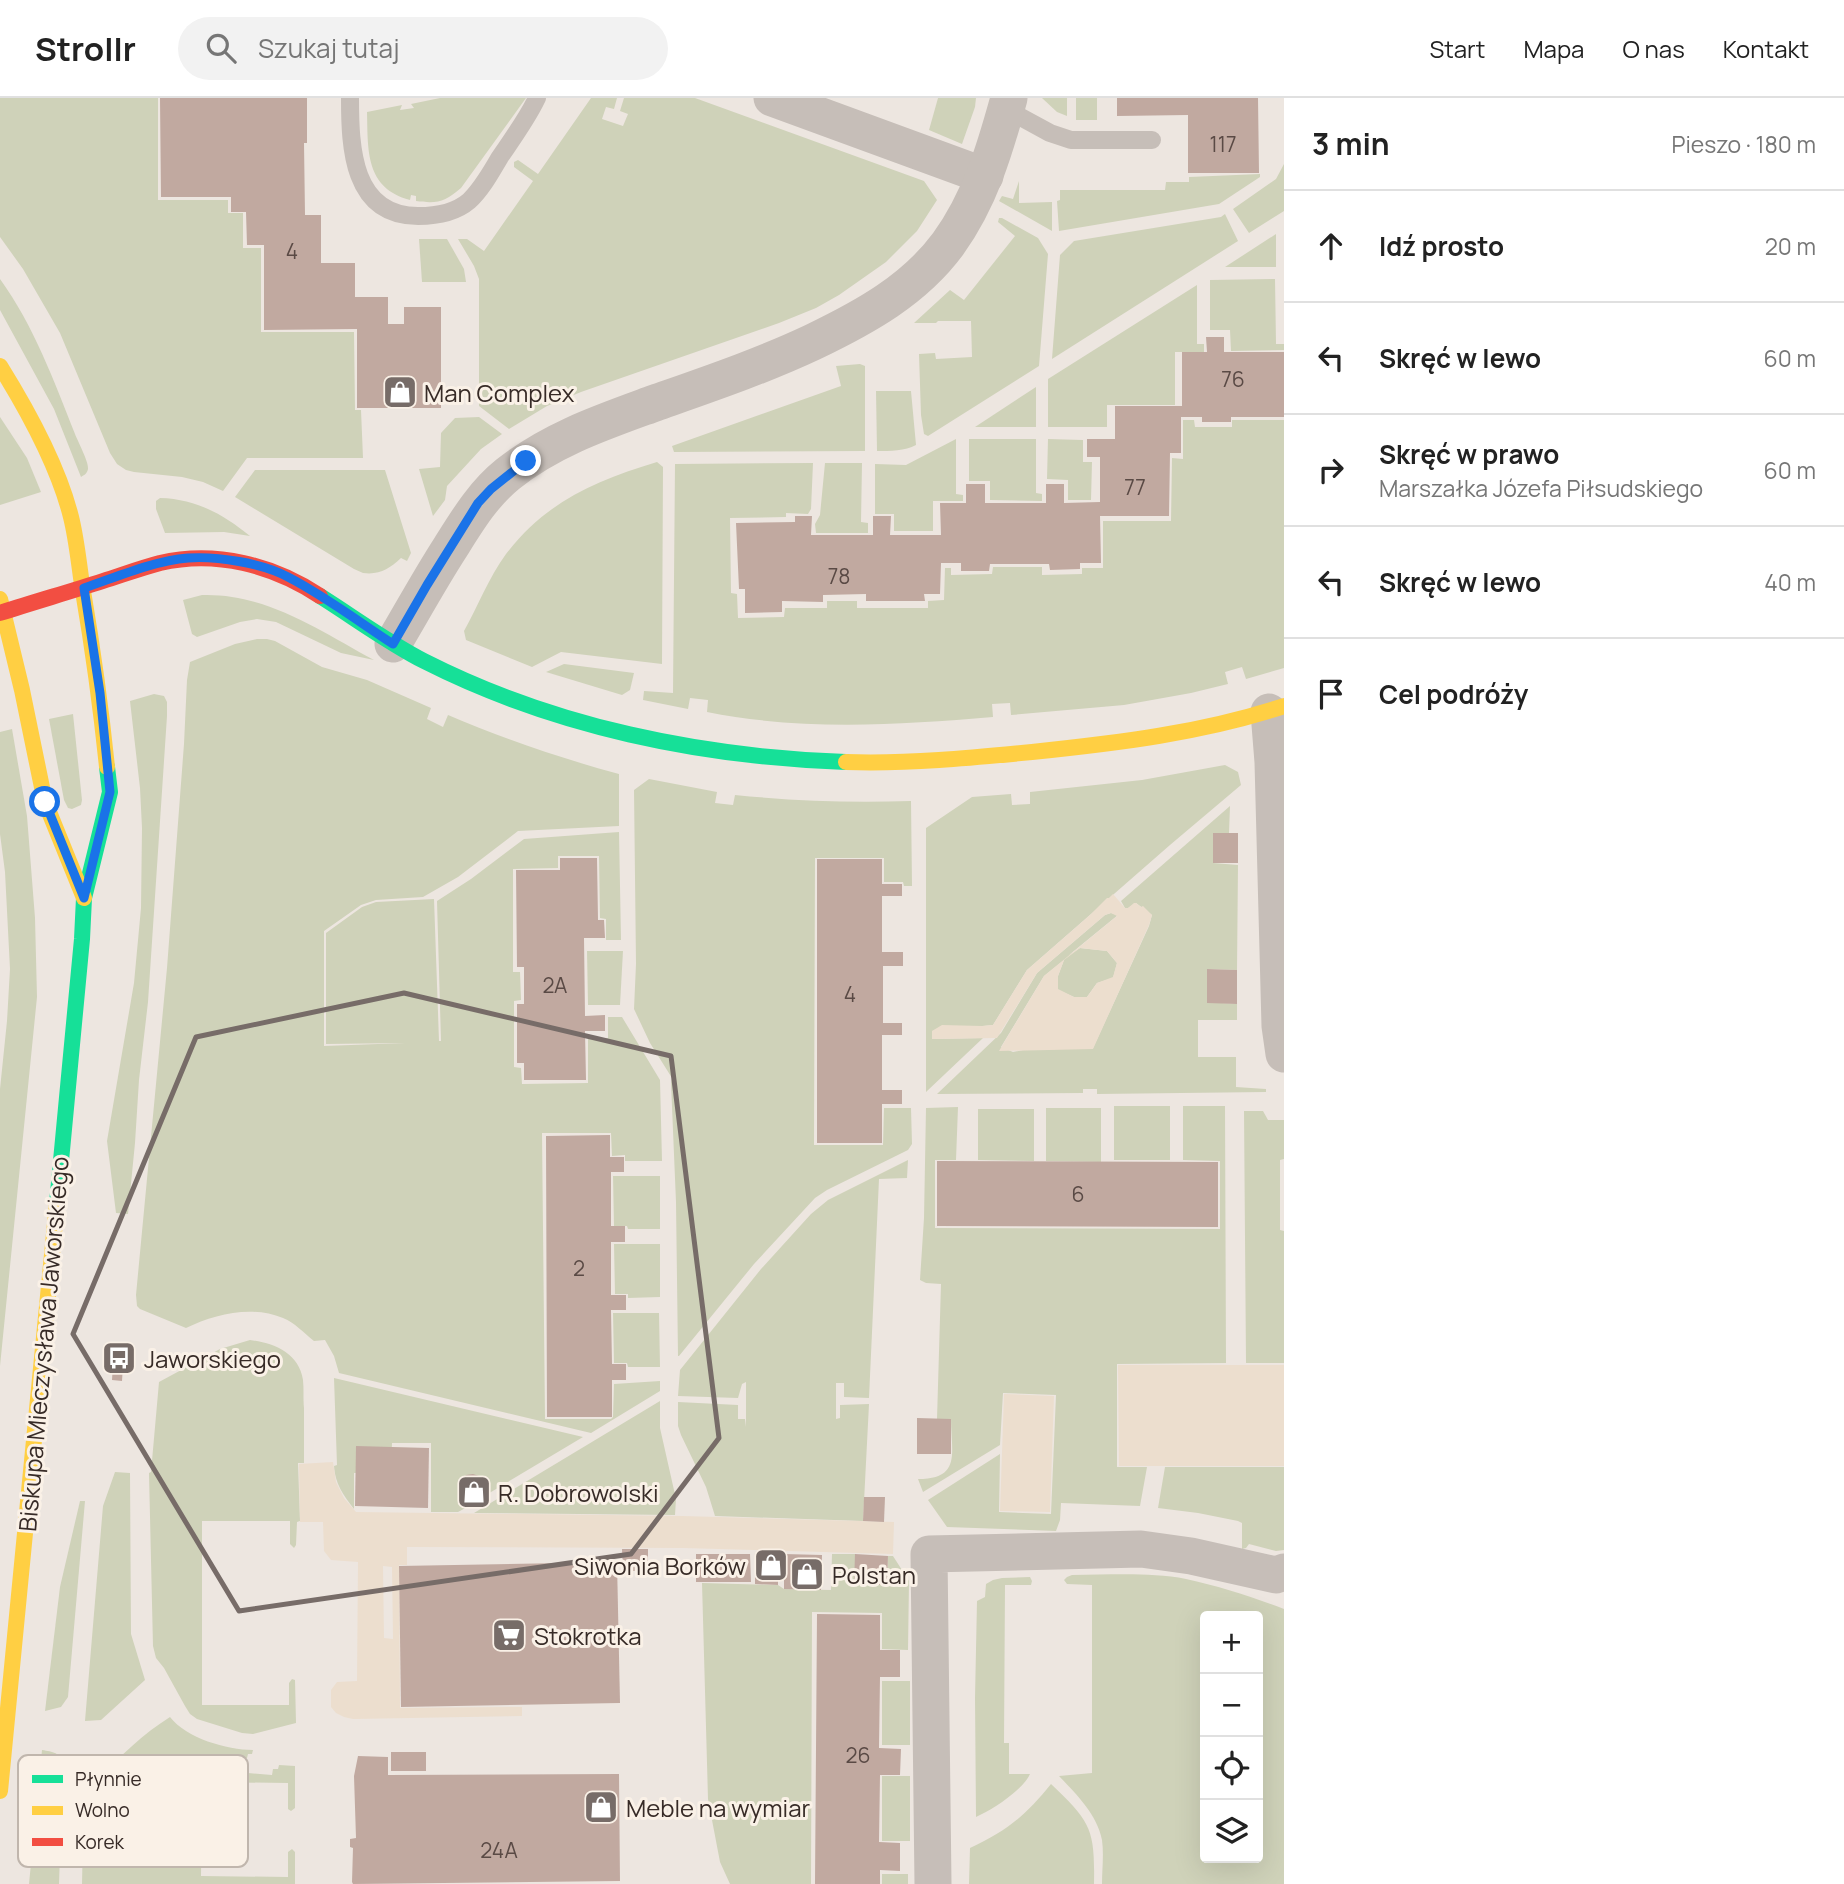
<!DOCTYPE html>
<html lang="pl">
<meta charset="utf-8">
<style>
:root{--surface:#fff;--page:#f2f2f2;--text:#222;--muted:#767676;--line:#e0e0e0}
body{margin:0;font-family:Manrope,sans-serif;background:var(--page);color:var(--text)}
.controls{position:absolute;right:21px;bottom:21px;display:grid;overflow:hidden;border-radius:7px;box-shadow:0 7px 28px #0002}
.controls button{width:63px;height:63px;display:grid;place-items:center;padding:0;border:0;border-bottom:2px solid var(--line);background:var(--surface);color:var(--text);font:35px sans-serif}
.stop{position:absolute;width:21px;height:21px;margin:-16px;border:5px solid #1a73e8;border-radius:50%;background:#fff}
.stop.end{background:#1a73e8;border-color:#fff;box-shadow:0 2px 7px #0008}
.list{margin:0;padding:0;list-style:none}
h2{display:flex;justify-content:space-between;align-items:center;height:91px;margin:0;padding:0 28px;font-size:30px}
h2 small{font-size:23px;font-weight:400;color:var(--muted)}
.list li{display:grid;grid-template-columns:46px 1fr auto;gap:21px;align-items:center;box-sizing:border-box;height:112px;padding:0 28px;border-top:2px solid var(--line)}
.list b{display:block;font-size:26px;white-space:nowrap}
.list p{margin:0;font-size:23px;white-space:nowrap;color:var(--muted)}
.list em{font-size:23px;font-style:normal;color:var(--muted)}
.icon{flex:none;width:38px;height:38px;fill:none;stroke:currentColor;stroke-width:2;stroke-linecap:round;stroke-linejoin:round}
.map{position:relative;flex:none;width:1284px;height:1786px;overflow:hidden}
header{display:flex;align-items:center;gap:42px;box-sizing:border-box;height:98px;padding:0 35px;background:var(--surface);border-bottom:2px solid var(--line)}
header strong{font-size:33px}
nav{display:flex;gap:38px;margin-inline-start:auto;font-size:24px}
.search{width:490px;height:63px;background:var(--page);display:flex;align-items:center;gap:18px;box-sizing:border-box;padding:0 24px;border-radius:38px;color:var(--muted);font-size:26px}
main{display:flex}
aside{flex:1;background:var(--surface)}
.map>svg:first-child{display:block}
</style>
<header>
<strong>Strollr</strong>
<div class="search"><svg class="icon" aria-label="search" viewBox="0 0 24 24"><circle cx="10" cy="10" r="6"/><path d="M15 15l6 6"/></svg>Szukaj tutaj</div>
<nav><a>Start</a><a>Mapa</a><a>O nas</a><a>Kontakt</a></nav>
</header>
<main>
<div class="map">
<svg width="1284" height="1786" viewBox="0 0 1284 1786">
<rect width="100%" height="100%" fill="#ede6e0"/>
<g fill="#cfd2b9" fill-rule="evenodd">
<polygon points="0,0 158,0 158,102 228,102 228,115 243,115 243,150 261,150 261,234 354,234 355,312 361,312 363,360 247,360 223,393 203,384 182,379 134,374 126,372 117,366 110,355 60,235 23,171 0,139"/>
<path d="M440,0H526L461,90C445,104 437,106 416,103V98L411,97L410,102C365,90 368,52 367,14L402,7L400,12L414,10L411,6Z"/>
<polygon points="591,0 617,0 614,11 606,9 602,21 623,28 628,16 620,13 624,0 695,0 924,83 937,102 917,133 886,164 839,197 816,210 779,225 581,294 547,308 509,331 479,308 479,181 474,168 458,141 467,141 484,153 533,83 514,69 514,64 518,62 538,76"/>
<polygon points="938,0 976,0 975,9 962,46 929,32"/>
<polygon points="1042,0 1067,0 1067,18 1057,14"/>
<rect x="1076" y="0" width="21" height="22"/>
<polygon points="1284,66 1284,113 1249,135 1233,111 1276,81"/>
<polygon points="1260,76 1260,79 1219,106 1059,133 1057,103 1060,102 1060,92 1165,92 1166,84 1189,84 1189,79"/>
<polygon points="1019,83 1019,105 1052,104 1052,133 999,103 1002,98 1013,101"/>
<polygon points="1225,116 1238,143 1052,261 1060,157 1074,143 1221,119"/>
<polygon points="999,120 1002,120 1038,140 1048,156 1039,268 928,338 924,336 921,317 919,256 935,255 936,261 972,259 971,223 938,223 936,225 914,225 950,192 964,202 1015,138 998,124"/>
<polygon points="1276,136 1276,169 1225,169"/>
<polygon points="419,141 447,141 464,171 466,184 422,184"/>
<path d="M0,181C34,228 54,283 75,336C78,344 89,364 88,371C87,376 84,377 81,379L54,311L0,212Z"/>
<polygon points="1275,181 1276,246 1284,246 1284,252 1231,253 1230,232 1210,232 1210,182"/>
<polygon points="1197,187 1197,246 1204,246 1204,254 1175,254 1175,307 1107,307 1107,329 1048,329 1048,281"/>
<polygon points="860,266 865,268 865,353 674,354 672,348 841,288 836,268"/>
<polygon points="1036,289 1036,329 975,329"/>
<path d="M876,293H911L916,347C905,353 890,353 877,353Z"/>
<polygon points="0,319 27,360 41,394 0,407"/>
<polygon points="479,319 502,336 481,351 447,388 445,402 433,418 419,371 440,369 441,335 455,320"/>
<path d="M1183,322H1194L1195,329H1232V322H1284V570L1246,581L1242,569L1225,574L1228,586L1191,595L1124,607L1011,617L1010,605L992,606L993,619C898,627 801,633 707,614L708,602L690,600L688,611L643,602L644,593L673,595L675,366L813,365L811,411L808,416L786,415V419L730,420L731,495L737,496L738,520L784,519L785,510H827V503H857V510H928V503L944,502L945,470H951V477L992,476L993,469H1042V477L1082,476V470H1103V423H1171L1172,360L1183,361Z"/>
<polygon points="956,341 956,396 963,397 963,403 933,403 933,433 894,433 894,416 875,416 875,366 906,367"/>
<polygon points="969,341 1036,341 1036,395 1042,396 1042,403 990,402 990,383 969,383"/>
<polygon points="1048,341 1083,342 1083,364 1092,364 1091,402 1068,402 1068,382 1047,381"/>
<path d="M657,364L663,369L662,566L561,554L532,569L466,542L464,533C478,508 489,479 506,456C547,403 595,383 657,364Z"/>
<polygon points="825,365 862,365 861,424 868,425 868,435 816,435 815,426 820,417"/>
<path d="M255,372H385L411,455L407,463L401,460C389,471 380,477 363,475L354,471L235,399Z"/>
<path d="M160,400C196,401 223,416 250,438L224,434L165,435L156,411V403Z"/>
<path d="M202,497C266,495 319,532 374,562L341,555L276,524L257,521L240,524L197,539L192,536L183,502Z"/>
<path d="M257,541H267L275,543L322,569L367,582L431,610L427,621L443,629L448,617C504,641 560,660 619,676V728L518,733L458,779L423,799L376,802L361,807L324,833V948L405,945L326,946V835L362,809L376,804L434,801L439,943H441L437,803L471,781L524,741L619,734L621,842H606V821L600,820L599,758H558V770L513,771V874H520L521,902L514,903V969L521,970L522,986L588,985V940H608V919H622L660,982L662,1063H625V1057L612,1058L611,1035H542L545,1321H611L613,1319L614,1286L660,1283V1293L591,1335L339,1275L334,1258L325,1242L314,1243C304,1235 295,1225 283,1220C251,1207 215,1216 186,1230L140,1211L137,1208L136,1197L167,870L184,646L187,582L190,564L235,546Z"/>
<polygon points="564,566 634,575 630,592 622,597 546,574"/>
<polygon points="154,596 164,598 167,604 167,618 148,904 139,982 135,1045 128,1116 116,1115 107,1043 134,885 141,810 142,730 140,690 130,603"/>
<polygon points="73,616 82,702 81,707 72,711 68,710 64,702 49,621"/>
<polygon points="12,631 27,718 35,820 37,899 0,1268 0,991 7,923 10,871 5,774 0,736 0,634"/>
<polygon points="1225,667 1238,674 1241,687 1170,747 1027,872 993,927 932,933 932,941 983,940 926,994 926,730 972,699 1011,696 1012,707 1030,706 1030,694 1142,682"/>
<path d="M649,681L717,694L715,705L733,707L735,697C795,703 850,705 911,703L912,788H904L903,784H884V760H815L814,1047H883L884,1010H911L912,1046L908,1052L827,1092L815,1100L754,1166L679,1258H678L676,1104L671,985L672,980L650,945L634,911L636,866L634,692Z"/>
<polygon points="1230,708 1229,735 1213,765 1238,767 1237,872 1207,871 1207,904 1237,906 1237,922 1198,922 1198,959 1236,959 1236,989 1266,991 1266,994 1097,996 1097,991 1083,991 1083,995 937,996 1001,935 1037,875 1105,817 1111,815 1118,817 1069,857 1080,850 1107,853 1117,865 1113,880 1097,885 1087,899 1074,899 1058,892 1058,878 1064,862 1044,878 1001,949 1013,954 1023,952 1093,950 1149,828 1152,817 1136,805 1128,810 1125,810 1121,803"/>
<polygon points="587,853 623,853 620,907 588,907"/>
<rect x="1114" y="1008" width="56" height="54"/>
<path d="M1183,1008H1225L1226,1265L1117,1266V1369H1147L1140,1408L1061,1405L1060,1422L1056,1433L947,1429L928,1402L1000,1356L999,1414L1051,1416L1056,1297L1003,1295L1000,1347L923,1394L918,1381C962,1381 951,1354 951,1321H937L941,1186L926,1185L920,1182L924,1120L926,1010L958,1009L956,1062H935V1130L1220,1131V1063L1183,1062Z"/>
<polygon points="1046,1010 1101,1010 1101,1064 1046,1063"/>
<polygon points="978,1011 1034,1011 1034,1063 978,1062"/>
<polygon points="1244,1013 1263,1013 1268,1022 1284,1022 1284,1061 1280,1062 1280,1132 1284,1133 1284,1265 1246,1265"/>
<polygon points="908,1062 907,1080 879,1081 869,1300 844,1299 844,1285 836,1285 836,1321 840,1320 840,1307 869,1306 863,1423 715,1418 706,1389 681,1337 678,1328 678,1304 738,1307 738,1321 745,1321 746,1329 746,1284 742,1286 738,1300 678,1298 680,1272 761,1171 811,1116 828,1102"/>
<polygon points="613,1078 660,1078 660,1131 628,1131 627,1128 614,1128"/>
<polygon points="614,1146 660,1146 660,1199 628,1200 628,1196 615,1196"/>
<polygon points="613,1215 659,1215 660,1269 628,1269 627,1265 614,1265"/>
<path d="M250,1242C274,1245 299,1255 303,1282C304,1291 303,1300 304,1310C304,1328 304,1347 304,1365H298L300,1423L297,1424L296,1447L294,1450L290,1446V1423H202V1607H289V1585L292,1581L295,1582L296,1625L253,1636L242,1635L197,1621L190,1616L185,1608L164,1570L156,1560L153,1548L149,1375L151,1374L159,1284L220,1251Z"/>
<path d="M334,1280L583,1339L486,1397L487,1391L482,1379L460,1389L463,1402L471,1407L458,1414H431V1345H392L391,1375H354V1411C343,1397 335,1385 334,1368L337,1367Z"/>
<polygon points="660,1303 660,1330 676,1401 675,1417 474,1415"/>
<polygon points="1165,1369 1284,1369 1284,1452 1276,1453 1249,1446 1246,1450 1242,1451 1242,1425 1238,1423 1198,1415 1158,1410"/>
<polygon points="115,1374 130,1375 131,1536 145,1582 101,1622 85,1623 103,1408"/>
<polygon points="80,1403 85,1403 68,1599 61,1609 45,1613 60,1489"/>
<polygon points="832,1456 855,1456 887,1487 888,1458 893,1458 909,1483 908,1552 882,1551 882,1515 812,1514 811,1786 730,1786 720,1764 708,1701 702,1485 778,1487 784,1491 831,1492"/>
<path d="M1072,1477C1110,1477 1149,1474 1186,1481C1219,1488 1252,1499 1284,1511V1786H1102C1102,1772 1104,1756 1102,1742C1097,1716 1076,1696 1059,1678L1092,1675V1487L1067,1486L1064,1482L1067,1479ZM1205,1518H1258V1760H1205Z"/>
<path d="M1030,1479L1032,1483L1031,1487H1005L1004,1645H1009V1676H1030C1023,1692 992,1712 976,1719L975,1600L977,1503L985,1499L986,1486L993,1482L1002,1480Z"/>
<rect x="882" y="1583" width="28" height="64"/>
<path d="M170,1619C186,1640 227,1652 253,1652L252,1656H248L247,1660H245V1672H247L248,1675L272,1677L273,1671H278L279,1667L295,1668V1710L291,1713L288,1711V1685L202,1684L201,1778L288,1779V1754L292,1751L295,1754V1786H82L84,1691L93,1683L97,1685C117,1660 143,1636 170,1619Z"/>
<path d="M42,1652C53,1654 60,1654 63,1666L59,1786H29Z"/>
<rect x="882" y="1678" width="28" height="65"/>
<path d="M1051,1686C1091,1724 1095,1731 1094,1786H969L970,1750C1007,1733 1026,1717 1051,1686Z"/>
<rect x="882" y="1776" width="26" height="10"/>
</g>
<g fill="#ecdece" fill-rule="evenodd">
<path d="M1113,796L1125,810H1128L1134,805H1136L1141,809L1143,808L1152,817L1149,827L1093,951L999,953L1044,878L1117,818L1111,815L1105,817L1037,875L997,940L932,941V933L942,927L982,928L993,927L1027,872L1090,817L1107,800H1109ZM1080,850L1107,853L1117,865L1113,879L1097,885L1087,899H1074L1058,891V878L1064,862Z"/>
<polygon points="1118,1267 1284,1267 1284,1368 1119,1368"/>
<polygon points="1004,1296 1054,1298 1050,1414 1000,1413"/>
<path d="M333,1364L336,1384L344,1400L356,1414L682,1418L894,1424L893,1456L683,1450L407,1449V1467H399L400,1610L522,1609V1618L353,1621L344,1619L336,1615L331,1609V1592L337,1584L357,1583L358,1464L331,1462L324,1453L323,1424H300L299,1366ZM383,1468L392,1469L393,1541L384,1540Z"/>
</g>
<g fill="#c1a9a0">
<polygon points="160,0 307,0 307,45 304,45 305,117 321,117 321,165 355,165 355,199 388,199 388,226 404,226 404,209 441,209 441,310 357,310 357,231 264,232 264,147 247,147 246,114 231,114 231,99 161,99"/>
<polygon points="1117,0 1258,0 1259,75 1188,75 1188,17 1117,18"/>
<polygon points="1206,239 1224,239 1224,254 1284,254 1284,319 1231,319 1231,324 1202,324 1202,319 1181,319 1181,355 1170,355 1169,418 1100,418 1101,465 1080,465 1080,471 1050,472 1049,466 990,466 989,473 961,473 961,465 941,465 940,496 924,496 925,503 866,503 866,496 823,497 823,504 782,503 782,514 745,515 745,491 739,491 736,425 795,424 795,418 812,418 811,437 873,437 873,418 891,418 890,437 941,437 940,405 966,405 966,386 985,386 985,405 1046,405 1046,386 1064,386 1064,405 1100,404 1100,359 1087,359 1087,341 1115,341 1115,308 1182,308 1182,254 1207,254"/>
<rect x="1213" y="735" width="25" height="30"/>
<polygon points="560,760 597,760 598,822 604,822 605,840 584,840 585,918 605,917 605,933 585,933 586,982 524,982 524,965 517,965 517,906 524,906 524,869 517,869 516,772 560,772"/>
<polygon points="817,761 882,761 882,786 902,786 902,798 882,798 882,854 903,854 903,868 883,868 883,925 902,925 902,937 882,937 882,992 902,992 902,1006 882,1006 882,1045 817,1045"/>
<polygon points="1207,871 1237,872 1237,906 1207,905"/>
<polygon points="610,1037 610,1059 624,1059 624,1074 611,1074 611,1128 625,1128 625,1144 611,1144 611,1197 626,1197 626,1212 611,1212 612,1266 626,1266 626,1282 612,1282 612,1319 547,1319 546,1038"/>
<polygon points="937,1063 1218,1064 1218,1129 937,1128"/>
<polygon points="114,1252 124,1253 122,1283 112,1282"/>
<polygon points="917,1320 951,1321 951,1356 917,1356"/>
<polygon points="356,1348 429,1350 428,1410 355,1408"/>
<polygon points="473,1376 482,1379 487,1392 486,1397 471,1407 463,1402 460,1389 462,1381 466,1377"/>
<polygon points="864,1399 885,1399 884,1424 863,1423"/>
<polygon points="622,1451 648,1451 648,1473 623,1473"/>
<polygon points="696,1456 750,1456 751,1484 696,1484"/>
<polygon points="784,1456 822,1457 821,1492 784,1491"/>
<polygon points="855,1456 888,1458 887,1487 854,1487"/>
<polygon points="755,1458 778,1459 778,1487 755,1486"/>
<polygon points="617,1464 620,1605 401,1609 399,1468"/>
<polygon points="817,1516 880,1517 880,1552 900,1552 900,1579 880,1579 879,1650 901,1651 900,1677 880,1677 879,1744 900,1745 900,1773 880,1772 880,1786 815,1786"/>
<rect x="391" y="1654" width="35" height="19"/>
<polygon points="358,1658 388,1659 388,1677 619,1676 620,1783 353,1786 352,1784 353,1750 350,1749 350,1741 356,1740 354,1678"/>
</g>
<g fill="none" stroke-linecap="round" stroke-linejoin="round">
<g stroke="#c6beb8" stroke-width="18">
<path d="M350,0C350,49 352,118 418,118C436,118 455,115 469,103C482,91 491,74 500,59C513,40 527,21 537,0"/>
<polyline points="1006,11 1050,35 1071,42 1152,42"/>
</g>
<g stroke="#c6beb8" stroke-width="37">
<polyline points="772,0 985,78"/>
<path d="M393,546C412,514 430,481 450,450C467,423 483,396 508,376C552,341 603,324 655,305C709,286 762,268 813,244C865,219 914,192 948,146C980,102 995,51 1009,0"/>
<polyline points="1269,614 1273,664 1280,928 1284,956"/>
<polyline points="933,1786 929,1456 1141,1451 1191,1458 1276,1477 1284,1474"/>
</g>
<g stroke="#16e098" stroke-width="16">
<path d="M320,498C355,520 387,544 424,563C554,629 701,659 846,664"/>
<polyline points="57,1105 82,841 84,800 110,694 107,669"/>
</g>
<g stroke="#ffcf43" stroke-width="16">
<path d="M0,268C28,313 58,367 71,419C77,443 79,468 83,493C93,552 101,610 107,669"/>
<polyline points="0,501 22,592 45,704 84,800"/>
<path d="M846,664C908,666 970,660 1032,654C1118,645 1202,635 1284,608"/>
<polyline points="0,1693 57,1105"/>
</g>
<path stroke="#f24e42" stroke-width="16" d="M0,515C34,504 69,494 103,483C122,477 141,470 160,465C216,452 273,467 320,498"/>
</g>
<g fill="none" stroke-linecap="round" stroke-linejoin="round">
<path stroke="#1a73e8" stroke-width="9" d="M45,704L84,800L110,694L100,595L84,490C117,479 153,463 188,460C217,458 262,465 288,479C325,498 359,524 393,546L427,487L478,405L491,391L526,363"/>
</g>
<path fill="none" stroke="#776c68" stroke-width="5" stroke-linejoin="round" d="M404,895L671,958L719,1340L631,1456L239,1513L73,1236L196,939Z"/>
<defs>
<g id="shop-square" transform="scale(1.75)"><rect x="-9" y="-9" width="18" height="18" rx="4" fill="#776c68" stroke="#faf1e7"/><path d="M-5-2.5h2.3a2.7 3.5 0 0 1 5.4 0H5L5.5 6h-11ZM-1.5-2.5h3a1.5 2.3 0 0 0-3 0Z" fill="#fff"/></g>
<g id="bus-square" transform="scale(1.75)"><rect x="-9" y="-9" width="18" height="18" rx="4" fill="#776c68" stroke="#faf1e7"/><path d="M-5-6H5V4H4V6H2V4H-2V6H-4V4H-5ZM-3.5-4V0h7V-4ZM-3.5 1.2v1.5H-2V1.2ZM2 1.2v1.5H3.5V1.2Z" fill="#fff"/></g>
<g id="supermarket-square" transform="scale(1.75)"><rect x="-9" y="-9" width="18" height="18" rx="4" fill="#776c68" stroke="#faf1e7"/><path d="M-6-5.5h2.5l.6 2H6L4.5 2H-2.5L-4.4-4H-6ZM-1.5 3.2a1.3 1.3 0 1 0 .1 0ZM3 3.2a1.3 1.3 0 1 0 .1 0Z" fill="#fff"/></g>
</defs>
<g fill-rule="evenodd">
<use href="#shop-square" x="400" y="294"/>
<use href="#bus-square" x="119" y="1260"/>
<use href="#shop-square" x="474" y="1394"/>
<use href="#shop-square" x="771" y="1467"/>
<use href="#shop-square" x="807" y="1476"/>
<use href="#supermarket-square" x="509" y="1537"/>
<use href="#shop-square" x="601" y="1709"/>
</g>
<g text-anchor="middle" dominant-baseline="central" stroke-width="6" stroke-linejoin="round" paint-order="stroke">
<g font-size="21" fill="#5a4a45">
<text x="1223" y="46">117</text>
<text x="292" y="153">4</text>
<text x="1233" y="281">76</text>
<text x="1135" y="389">77</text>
<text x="839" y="478">78</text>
<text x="555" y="887">2A</text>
<text x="850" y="896">4</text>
<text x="1078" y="1096">6</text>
<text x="579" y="1170">2</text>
<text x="858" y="1657">26</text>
<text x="499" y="1752">24A</text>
</g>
<g font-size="24" fill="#372b27" stroke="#faf1e7" text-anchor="start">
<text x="424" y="294">Man Complex</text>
<text x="144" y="1260">Jaworskiego</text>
<text x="498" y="1394">R. Dobrowolski</text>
<text x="746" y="1467" text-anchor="end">Siwonia Borków</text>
<text x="832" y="1476">Polstan</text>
<text x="534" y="1537">Stokrotka</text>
<text x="626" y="1709">Meble na wymiar</text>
</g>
<g font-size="24" fill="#372b27" stroke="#faf1e7">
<text transform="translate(43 1246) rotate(-85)">Biskupa Mieczysława Jaworskiego</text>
</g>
</g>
<rect x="18" y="1657" width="230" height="112" rx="10" fill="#faf1e7" stroke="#c0b6ad" stroke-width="2"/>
<rect x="32" y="1677" width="31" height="8" fill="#16e098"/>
<rect x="32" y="1708" width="31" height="9" fill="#ffcf43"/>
<rect x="32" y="1740" width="31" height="8" fill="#f24e42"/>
<g font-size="19" fill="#372b27">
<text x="75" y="1688">Płynnie</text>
<text x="75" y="1719">Wolno</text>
<text x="75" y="1751">Korek</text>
</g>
</svg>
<div class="controls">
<button>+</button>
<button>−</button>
<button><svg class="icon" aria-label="locate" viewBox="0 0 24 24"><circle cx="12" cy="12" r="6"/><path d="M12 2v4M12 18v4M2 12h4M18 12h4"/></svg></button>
<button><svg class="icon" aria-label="layers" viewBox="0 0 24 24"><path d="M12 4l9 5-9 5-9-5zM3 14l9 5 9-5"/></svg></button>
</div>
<div class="stop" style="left:45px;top:704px"></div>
<div class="stop end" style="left:526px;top:363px"></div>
</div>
<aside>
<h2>3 min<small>Pieszo · 180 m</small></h2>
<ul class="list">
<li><svg class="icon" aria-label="ahead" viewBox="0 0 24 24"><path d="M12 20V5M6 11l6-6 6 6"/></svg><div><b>Idź prosto</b></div><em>20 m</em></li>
<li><svg class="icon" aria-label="left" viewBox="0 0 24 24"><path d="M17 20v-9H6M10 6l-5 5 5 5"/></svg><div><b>Skręć w lewo</b></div><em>60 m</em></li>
<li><svg class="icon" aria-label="right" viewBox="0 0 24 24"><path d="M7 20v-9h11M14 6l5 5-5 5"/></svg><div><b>Skręć w prawo</b><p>Marszałka Józefa Piłsudskiego</p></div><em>60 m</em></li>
<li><svg class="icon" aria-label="left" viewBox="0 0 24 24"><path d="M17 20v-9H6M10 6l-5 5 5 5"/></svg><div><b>Skręć w lewo</b></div><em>40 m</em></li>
<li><svg class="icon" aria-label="arrive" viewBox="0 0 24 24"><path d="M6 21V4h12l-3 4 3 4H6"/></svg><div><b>Cel podróży</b></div></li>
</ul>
</aside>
</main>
